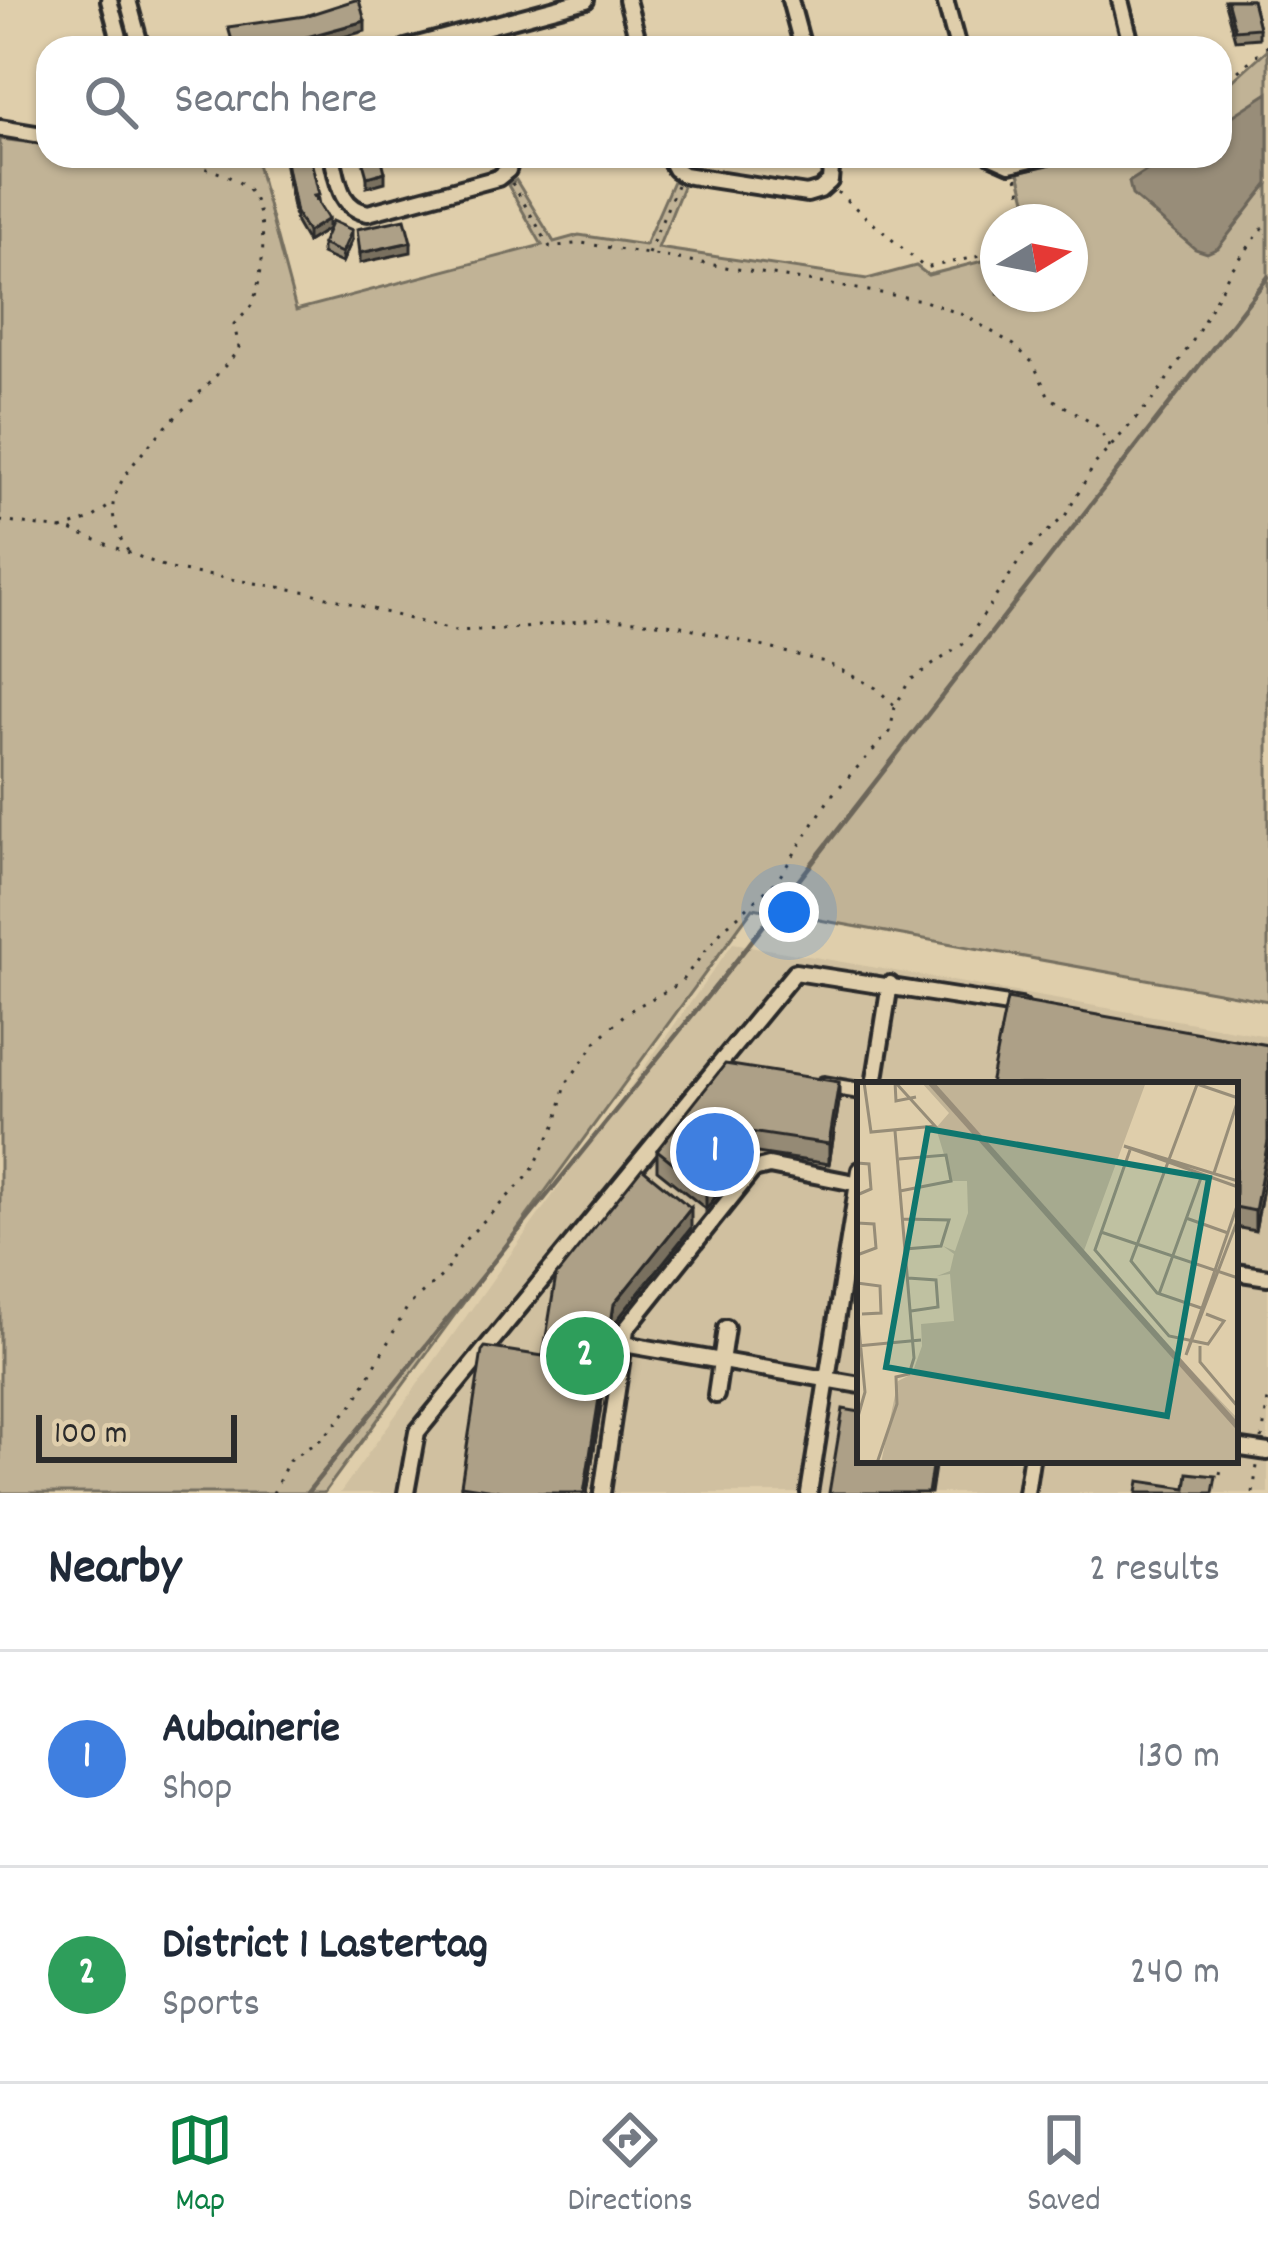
<!DOCTYPE html>
<style>
:root{--surface:#fff;--page:#f2f2f3;--text:#1f2937;--muted:#747a83;--line:#e0e1e3;--accent:#0b8043}
body{margin:0;font-family:Dekko,sans-serif;background:var(--page);color:var(--text)}
.compass{position:absolute;left:980px;top:204px;width:108px;height:108px;border-radius:50%;background:var(--surface);box-shadow:0 3px 9px #0004;rotate:80deg}
.scale{position:absolute;left:36px;bottom:30px;width:201px;box-sizing:border-box;padding-left:12px;border:6px solid #2b2b2b;border-top:0;font-size:33px;line-height:42px;white-space:nowrap;color:#2b2b2b;-webkit-text-stroke:9px #dfceab;paint-order:stroke}
.you{position:absolute;left:789px;top:912px;width:42px;height:42px;margin:-30px;border:9px solid #fff;border-radius:50%;background:#1a73e8;box-shadow:0 0 0 18px #1a73e833}
.badge{display:grid;place-items:center;width:78px;height:78px;border-radius:50%;background:var(--accent);color:#fff;font-size:39px;font-weight:700}
.pin{position:absolute;translate:-50% -50%;border:6px solid #fff;box-shadow:0 3px 12px #0006}
.list{margin:0;padding:0;list-style:none}
h2{display:flex;justify-content:space-between;align-items:center;height:156px;margin:0;padding:0 48px;font-size:51px}
h2 small{font-size:39px;font-weight:400;color:var(--muted)}
.list li{display:grid;grid-template-columns:78px 1fr auto;gap:36px;align-items:center;box-sizing:border-box;height:216px;padding:0 48px;border-top:3px solid var(--line)}
.list b{display:block;font-size:45px;white-space:nowrap}
.list p{margin:0;font-size:39px;white-space:nowrap;color:var(--muted)}
.list em{font-size:39px;font-style:normal;color:var(--muted)}
.icon{flex:none;width:66px;height:66px;fill:none;stroke:currentColor;stroke-width:2;stroke-linecap:round;stroke-linejoin:round}
.map{position:relative;flex:none;width:1268px;height:1493px;overflow:hidden}
.search{position:absolute;background:var(--surface);box-shadow:0 3px 9px #0004;left:36px;right:36px;top:36px;height:132px;display:flex;align-items:center;gap:30px;box-sizing:border-box;padding:0 42px;border-radius:36px;color:var(--muted);font-size:45px}
.sheet{height:588px;background:var(--surface)}
nav{display:flex;justify-content:space-around;align-items:center;box-sizing:border-box;height:168px;border-top:3px solid var(--line);background:var(--surface);font-size:33px;color:var(--muted)}
nav a{display:grid;justify-items:center;gap:6px}
nav .on{color:var(--accent)}
.map>svg:first-child{display:block}
</style>
<div class="map">
<svg width="1268" height="1493" viewBox="0 0 1268 1493">
<rect width="100%" height="100%" fill="#dfceab"/>
<filter id="ink" filterUnits="userSpaceOnUse"><feTurbulence type="fractalNoise" baseFrequency=".00833" numOctaves="2"/><feDisplacementMap in="SourceGraphic" scale="24" xChannelSelector="R" yChannelSelector="G"/><feConvolveMatrix kernelMatrix="1 2 1 2 8 2 1 2 1" color-interpolation-filters="sRGB"/></filter>
<g filter="url(#ink)">
<path fill="#d0c0a0" fill-rule="evenodd" d="M733,943L1268,1036V1493H340ZM860,1085H1235V1460H860Z"/>
<polygon fill="#c1b396" stroke="#766f60" stroke-width="3" points="1268,49 1268,1001 753,908 324,1493 0,1493 0,139 48,145 48,156 134,156 137,165 178,156 255,156 296,310 542,245 508,185 516,180 554,242 579,235 645,245 673,181 684,184 658,248 867,279 916,266 928,275 998,257 998,294 1070,294 1070,222 1032,222 1019,172 1080,156 1220,156 1220,92"/>
<polygon fill="#988d79" stroke="#6c665a" stroke-width="3" points="1268,93 1268,184 1218,248 1207,253 1195,249 1132,195 1129,182 1170,156 1220,156 1220,124"/>
<g fill="none" stroke-linecap="round" stroke-linejoin="round">
<polyline stroke="#6c665a" stroke-width="4.5" points="307,1493 736,961 1268,277"/>
<g stroke="#2b2b2b" stroke-width="22">
<g id="minor">
<polyline points="109,0 122,48"/>
<polyline points="128,0 141,48"/>
<polyline points="627,0 640,48"/>
<polyline points="790,0 803,48"/>
<polyline points="945,0 958,48"/>
<polyline points="1120,0 1132,48"/>
<polyline points="479,29 484,48"/>
<polyline points="406,48 586,0"/>
<polyline points="0,128 48,136"/>
<polyline points="151,156 151,159"/>
<polyline points="169,156 170,157"/>
<path d="M332,156C338,180 339,208 368,213L498,178L508,170L512,156"/>
<polyline points="668,156 675,169 684,175 807,194 820,190 830,181 832,156"/>
<polyline points="992,156 1010,164 1045,156"/>
<polyline points="824,1085 860,1091"/>
<polyline points="874,1085 890,984"/>
<polyline points="1235,1272 1268,1277"/>
<polyline points="624,1344 860,1385"/>
<polyline points="716,1395 726,1328"/>
<polyline points="1235,1447 1268,1452"/>
<polyline points="406,1493 417,1432 795,972 1021,1007"/>
<polyline points="602,1493 626,1329 753,1170 769,1166 860,1184"/>
<polyline points="809,1493 860,1170"/>
<polyline points="1026,1493 1031,1460"/>
</g>
</g>
<g stroke="#2b2b2b" stroke-width="3" stroke-dasharray="3 9" stroke-linecap="butt">
<polyline points="1220,87 1268,45"/>
<polyline points="1017,177 1029,222"/>
<polyline points="512,183 550,247 582,243 922,300 966,316 1014,345 1033,363 1049,397 1097,426 1110,447"/>
<polyline points="837,192 925,268 998,252"/>
<polyline points="648,254 677,185"/>
<polyline points="0,521 70,530 171,569 308,592 455,631 524,628 602,618 677,625 825,662 876,688 894,705"/>
<polyline points="61,529 91,519 112,504"/>
<path d="M128,551C119,538 112,521 113,505C118,460 212,389 239,348L234,324C241,317 249,311 253,302C264,274 271,207 244,186C225,171 204,170 184,160"/>
<polyline points="1262,1439 1268,1399"/>
<polyline points="1220,1474 1223,1460"/>
<polyline points="273,1493 289,1460 323,1438 354,1403 408,1306 444,1274 463,1242 530,1174 556,1124 566,1084 597,1041 627,1012 679,984 723,929 777,881 831,796 890,732 895,707 909,681 966,642 1025,552 1065,516 1095,464 1156,396 1196,336 1229,273 1268,221"/>
<polyline points="1253,1493 1257,1466"/>
</g>
<use href="#minor" stroke="#dfceab" stroke-width="14"/>
</g>
<g fill="#958a74" stroke="#2b2b2b" stroke-width="3">
<polygon points="1224,0 1252,0 1259,28 1259,38 1235,40"/>
<polygon points="283,156 310,156 319,205 328,229 307,242 296,223"/>
<polygon points="352,240 342,263 322,254 322,244"/>
<polygon points="1268,1045 1268,1161 1255,1231 1235,1227 1235,1085"/>
<polygon points="839,1102 829,1164 751,1152 706,1209 657,1170 657,1150"/>
<polygon points="691,1228 614,1324 587,1493 461,1493 461,1485 543,1356"/>
</g>
<g fill="#79705e" stroke="#2b2b2b" stroke-width="3">
<polygon points="365,21 365,31 303,48 267,48"/>
<polygon points="385,172 385,182 367,187 367,177"/>
<polygon points="328,219 328,229 307,242 307,232"/>
<polygon points="352,230 352,240 342,263 342,253"/>
<polygon points="411,242 411,252 360,263 360,253"/>
<polygon points="839,1082 839,1102 829,1164 829,1144"/>
<polygon points="751,1132 751,1152 706,1209 706,1189"/>
<polygon points="1268,1141 1268,1161 1255,1231 1255,1211"/>
<polygon points="691,1208 691,1228 614,1324 587,1493 584,1493 614,1304"/>
<polygon points="933,1460 936,1460 931,1493 928,1493"/>
</g>
<g fill="#ada087" stroke="#2b2b2b" stroke-width="3">
<polygon points="355,0 359,0 365,21 267,48 234,48 228,27 305,16"/>
<polygon points="1227,0 1252,0 1259,28 1235,30"/>
<polygon points="210,42 211,48 189,48"/>
<polygon points="285,156 310,156 319,195 314,196 328,219 307,232 296,213"/>
<polygon points="372,156 381,156 385,172 367,177 362,159"/>
<polygon points="405,219 411,242 360,253 357,229"/>
<polygon points="332,221 352,230 342,253 322,244"/>
<polygon points="1007,999 1268,1045 1268,1141 1255,1211 1235,1207 1235,1085 990,1085"/>
<polygon points="725,1064 839,1082 829,1144 751,1132 706,1189 657,1150"/>
<polygon points="642,1168 691,1208 614,1304 584,1493 513,1493 461,1485 482,1351 485,1347 543,1356 556,1276"/>
<polygon points="843,1409 860,1412 860,1460 933,1460 928,1493 829,1493"/>
<polygon points="1188,1473 1216,1476 1213,1493 1137,1493 1139,1481 1186,1488"/>
</g>
</g>
<g transform="translate(857 1082)">
<rect width="381" height="381" fill="#dfceab"/>
<path d="M64,0H289L225,174L381,337V381H24L41,299L55,292L65,264L64,242L97,239L93,192L80,194L93,189L97,172L86,164L98,169L111,131L110,99H95L79,46L92,31Z" fill="#c1b396"/>
<path fill="none" stroke="#988d79" stroke-width="6" d="M73,0L381,345"/>
<path fill="none" stroke="#978d78" stroke-width="3" d="M7,0L14,50L78,44L38,0M38,0L39,19L59,15M341,0L274,179L300,211L344,226M340,2L381,16M273,68L238,168L312,254L351,262L367,239L349,232M42,77L89,73L94,99L43,109M0,81L12,82L14,107L0,113M357,91L381,18M381,99L267,64L381,105M381,121L329,273L381,137M329,136L371,151M46,137L92,138L84,164L48,167M0,141L17,142L19,166L0,173M244,150L381,196M51,196L79,198L81,225L54,229M0,201L23,204L24,231L5,232M302,212L345,93M0,226L8,310L0,338M0,264L64,258M343,264V280L381,325M20,381L40,322L39,295L52,292L57,276L38,49"/>
<path fill="#0f766e" fill-opacity="0.15" stroke="#0f766e" stroke-width="6" d="M71,47L352,96L310,334L29,285Z"/>
<rect width="381" height="381" fill="none" stroke="#2b2b2b" stroke-width="6"/>
</g>
</svg>
<svg class="compass" viewBox="-18 -18 36 36"><path d="M0-13l5 13h-10z" fill="#e53935"/><path d="M0 13l5-13h-10z" fill="#747a83"/></svg>
<div class="scale">100 m</div>
<div class="you"></div>
<div class="pin badge" style="left:715px;top:1152px;background:#3f7fe0">1</div>
<div class="pin badge" style="left:585px;top:1356px;background:#2e9e5b">2</div>
<div class="search"><svg class="icon" aria-label="search" viewBox="0 0 24 24"><circle cx="10" cy="10" r="6"/><path d="M15 15l6 6"/></svg>Search here</div>
</div>
<section class="sheet">
<h2>Nearby<small>2 results</small></h2>
<ul class="list">
<li><span class="badge" style="background:#3f7fe0">1</span><div><b>Aubainerie</b><p>Shop</p></div><em>130 m</em></li>
<li><span class="badge" style="background:#2e9e5b">2</span><div><b>District 1 Lastertag</b><p>Sports</p></div><em>240 m</em></li>
</ul>
</section>
<nav>
<a class="on"><svg class="icon" aria-label="map" viewBox="0 0 24 24"><path d="M3 6l6-2 6 2 6-2v14l-6 2-6-2-6 2zM9 4v14M15 6v14"/></svg>Map</a>
<a><svg class="icon" aria-label="directions" viewBox="0 0 24 24"><path d="M12 3l9 9-9 9-9-9zM9 14v-3h6M13 9l2 2-2 2"/></svg>Directions</a>
<a><svg class="icon" aria-label="saved" viewBox="0 0 24 24"><path d="M7 4h10v16l-5-4-5 4z"/></svg>Saved</a>
</nav>
